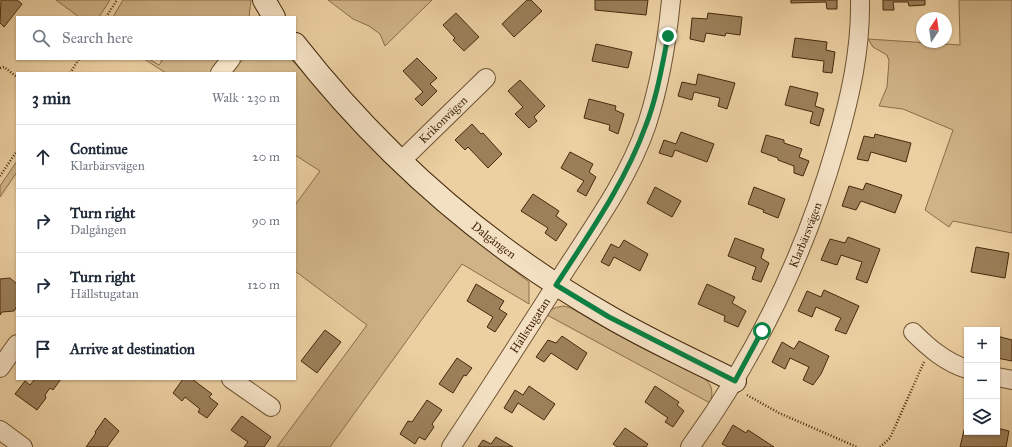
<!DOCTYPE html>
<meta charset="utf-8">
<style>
:root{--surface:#fff;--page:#f2f2f3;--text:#1f2937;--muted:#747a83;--line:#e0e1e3}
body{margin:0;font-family:"IM FELL Great Primer",serif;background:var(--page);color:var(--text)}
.controls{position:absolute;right:12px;bottom:12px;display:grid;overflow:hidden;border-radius:0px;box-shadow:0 1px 3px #0004}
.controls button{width:36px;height:36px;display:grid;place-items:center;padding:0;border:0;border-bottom:1px solid var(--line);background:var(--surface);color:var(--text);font:20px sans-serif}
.compass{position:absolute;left:916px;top:12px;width:36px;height:36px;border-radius:50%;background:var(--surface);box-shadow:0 1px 3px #0004;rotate:13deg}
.stop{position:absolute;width:12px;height:12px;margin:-9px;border:3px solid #0b8043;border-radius:50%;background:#fff}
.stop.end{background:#0b8043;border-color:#fff;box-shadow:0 1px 4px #0008}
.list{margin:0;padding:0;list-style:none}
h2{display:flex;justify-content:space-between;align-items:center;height:52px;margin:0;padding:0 16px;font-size:17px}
h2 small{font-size:13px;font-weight:400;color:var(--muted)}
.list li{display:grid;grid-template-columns:26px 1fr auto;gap:12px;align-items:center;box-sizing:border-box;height:64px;padding:0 16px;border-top:1px solid var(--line)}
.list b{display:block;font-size:15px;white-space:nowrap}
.list p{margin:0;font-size:13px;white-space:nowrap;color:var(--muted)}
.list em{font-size:13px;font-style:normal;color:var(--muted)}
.icon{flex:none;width:22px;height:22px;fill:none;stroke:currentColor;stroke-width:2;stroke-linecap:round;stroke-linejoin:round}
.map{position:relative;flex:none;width:1012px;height:447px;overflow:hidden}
.search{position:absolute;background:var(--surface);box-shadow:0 1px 3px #0004;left:16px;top:16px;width:280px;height:44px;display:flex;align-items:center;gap:10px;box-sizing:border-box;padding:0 14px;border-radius:0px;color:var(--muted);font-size:15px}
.panel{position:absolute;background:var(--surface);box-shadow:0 1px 3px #0004;left:16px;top:72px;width:280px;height:308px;border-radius:0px}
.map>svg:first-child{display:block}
</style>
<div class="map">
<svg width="1012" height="447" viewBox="0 0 1012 447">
<rect width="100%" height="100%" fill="#ecd0a2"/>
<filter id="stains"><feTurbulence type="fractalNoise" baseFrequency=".005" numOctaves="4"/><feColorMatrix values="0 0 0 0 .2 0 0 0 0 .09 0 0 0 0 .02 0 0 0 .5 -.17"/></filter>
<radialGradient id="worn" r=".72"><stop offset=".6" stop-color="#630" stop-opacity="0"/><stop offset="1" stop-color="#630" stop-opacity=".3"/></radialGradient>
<g fill="#d0b488" stroke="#8a6e4a">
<polygon points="56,0 110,0 99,17 79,17"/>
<polygon points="123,0 251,0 249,17 113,17"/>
<polygon points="328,0 432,0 385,46 380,34 369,26 353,19"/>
<polygon points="959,0 1012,0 1012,233 953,221 949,227 925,210 953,130 903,109 879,106 887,87 889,61 887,55 873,47 868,39 960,45"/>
<polygon points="144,59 149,59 159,65 162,61 159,59 222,59 211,73 166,73"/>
<path d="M244,59H291C327,98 362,140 400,176C441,214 485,248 529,282V304L462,264L330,447H277L367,325L295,271V205L320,171L295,155V73H229Z"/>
<polygon points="17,161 17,172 0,197 0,186"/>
<path d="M564,306L571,308C601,326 631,343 662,358C672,363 701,374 706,380C713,386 713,395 710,403L547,315C550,308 557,307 564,306Z"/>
</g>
<g fill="#9c805a" stroke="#45290c">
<polygon points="1,0 17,0 22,4 4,27 0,23"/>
<polygon points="527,0 531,0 542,11 514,37 502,24"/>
<polygon points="595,0 648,0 646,15 595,10"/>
<polygon points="791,0 837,0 837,9 827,9 826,2 791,3"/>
<polygon points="883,0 925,0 925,5 909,6 908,2 893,2 894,10 883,10"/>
<polygon points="456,13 479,37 464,51 453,40 455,38 443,25"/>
<polygon points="708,13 742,17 740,35 726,33 725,36 706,33 704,42 690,39 692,18 707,19"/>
<polygon points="795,38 827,42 826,50 835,52 832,73 823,72 824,61 792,57"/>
<polygon points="596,44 632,52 628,68 592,61"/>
<polygon points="417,58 437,78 430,84 437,91 422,106 415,99 423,92 403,71"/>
<polygon points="698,74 735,83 727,109 718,106 720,98 694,92 692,100 678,96 682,82 696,85"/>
<polygon points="520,80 545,106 534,117 537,121 529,128 515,114 523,107 508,91"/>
<polygon points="790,86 818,93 815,106 824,109 819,126 810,123 813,112 785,105"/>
<polygon points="589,99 616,106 615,110 624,114 618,134 609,130 610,125 584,118"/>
<polygon points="472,124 481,134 483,133 502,154 488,168 468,147 465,150 455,140"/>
<polygon points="681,132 714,144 707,162 675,150 672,157 659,153 664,140 676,144"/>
<polygon points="875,134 911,143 906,162 871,152 868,161 857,159 864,136 874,138"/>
<polygon points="766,135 784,140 784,143 802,149 799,157 809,161 803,176 794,173 794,166 778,160 778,158 761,152"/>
<polygon points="570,152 593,164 589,172 596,177 586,196 577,191 584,181 561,168"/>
<polygon points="866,183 902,195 895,213 861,201 856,210 842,206 849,186 863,190"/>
<polygon points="655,187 681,201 672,217 647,203"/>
<polygon points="754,187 785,199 778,218 763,212 764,210 748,204"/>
<polygon points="533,194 559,211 556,216 567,224 556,241 545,233 548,228 521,211"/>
<polygon points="848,237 880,249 867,283 856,279 862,262 841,255 837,265 821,260 830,239 845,243"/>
<polygon points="735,238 764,249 761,258 769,263 761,282 752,279 756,267 728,256"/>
<polygon points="624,240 648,254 640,271 614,257 609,266 601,262 611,244 619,248"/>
<polygon points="976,247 1009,253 1005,278 971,272"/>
<polygon points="10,278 17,284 17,306 14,311 2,312 0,315 0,279"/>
<polygon points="476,284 504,301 499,309 507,314 495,332 487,327 493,317 467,301"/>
<polygon points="707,284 735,297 732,303 746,311 738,327 724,321 725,316 698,304"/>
<polygon points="824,290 859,306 846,334 835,330 841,318 816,307 812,317 798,311 807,291 821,297"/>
<polygon points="325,330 341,342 317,373 301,361"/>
<polygon points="562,336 587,353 577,370 551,353 544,362 536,357 548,340 556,343"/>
<polygon points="997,336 1012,340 1012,361 997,358"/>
<polygon points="799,341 829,356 821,374 813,385 803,380 809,367 790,358 785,369 772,362 782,342 794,349"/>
<polygon points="457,358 472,368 466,376 464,375 453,393 439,384"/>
<polygon points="35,379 61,379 53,390 50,388 45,395 46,398 37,410 15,394 25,381 30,385"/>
<polygon points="183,379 192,379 212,394 209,397 218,404 207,418 198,412 200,409 185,397 182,401 173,393"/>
<polygon points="529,386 555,404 544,420 518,403 512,413 504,408 515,390 523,395"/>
<polygon points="655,386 679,402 677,405 684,411 673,427 665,422 668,418 645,402"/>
<polygon points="427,400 442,410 432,424 434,427 425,440 419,437 415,444 400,434 408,421 412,422"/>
<polygon points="242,416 271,437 264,447 244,447 248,442 231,430"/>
<polygon points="105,418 119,431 107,447 86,447 96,433 95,432"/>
<polygon points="966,422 967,432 997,432 997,428 1009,431 1006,447 960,447"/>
<polygon points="733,425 746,433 748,430 774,447 728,447 722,444"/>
<polygon points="625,428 648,444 646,447 617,447 613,444"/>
<polygon points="496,437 513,447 478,447 483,440 491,444"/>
</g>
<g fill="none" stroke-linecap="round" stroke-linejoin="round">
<g stroke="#6f5332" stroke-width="20">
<g id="street">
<polyline points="220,73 231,59"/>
<path id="s1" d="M401,161L486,78"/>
<path d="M913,332C929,348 945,362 967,369"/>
<polyline points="0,368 17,344"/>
<polyline points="997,377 1012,380"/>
<polyline points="231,379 271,407"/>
<polyline points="0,430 23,447"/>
<path id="s2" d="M451,447C490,388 528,329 566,269C596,223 629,177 647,124C660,84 667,42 671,0"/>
<path id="s3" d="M690,447C756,356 805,254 836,146C850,98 861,50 860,0"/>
</g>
</g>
<g stroke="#45290c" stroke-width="24">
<g id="secondary">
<polyline points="264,0 274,17"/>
<path id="s4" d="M295,44C381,154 487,247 608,316C649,340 693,360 735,381"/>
</g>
</g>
<g stroke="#45290c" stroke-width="2.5" stroke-dasharray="1 2" stroke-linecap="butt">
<polyline points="106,17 117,0"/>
<polyline points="0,68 4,67 17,77"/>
<polyline points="70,73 79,59"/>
<polyline points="0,176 17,151"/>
<polyline points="747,395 779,413 857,447"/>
<polyline points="880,447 890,438 924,362"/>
</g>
<use href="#street" stroke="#f3e0c3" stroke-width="18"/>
<use href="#secondary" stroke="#f3e0c3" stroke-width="22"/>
</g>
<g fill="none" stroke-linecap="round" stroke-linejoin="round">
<path stroke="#0b8043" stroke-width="5" d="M668,36C662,66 657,97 646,125C625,183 589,234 556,285L609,317L735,381L762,331"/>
</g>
<g text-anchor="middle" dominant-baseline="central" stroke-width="3" stroke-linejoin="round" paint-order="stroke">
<g font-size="12" fill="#45290c" stroke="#f3e0c3">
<text stroke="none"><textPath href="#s1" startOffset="59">Krikonvägen</textPath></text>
<text stroke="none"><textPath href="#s3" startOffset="242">Klarbärsvägen</textPath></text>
<text stroke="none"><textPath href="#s4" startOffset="280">Dalgången</textPath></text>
<text stroke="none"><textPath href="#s2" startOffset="145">Hällstugatan</textPath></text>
</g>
</g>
<rect width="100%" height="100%" filter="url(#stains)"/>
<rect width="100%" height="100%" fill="url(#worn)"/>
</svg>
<div class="controls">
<button>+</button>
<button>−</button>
<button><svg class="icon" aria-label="layers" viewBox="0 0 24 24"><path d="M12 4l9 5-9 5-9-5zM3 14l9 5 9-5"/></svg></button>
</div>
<svg class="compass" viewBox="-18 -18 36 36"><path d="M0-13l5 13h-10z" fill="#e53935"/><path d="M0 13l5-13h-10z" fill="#747a83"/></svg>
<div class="stop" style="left:762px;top:331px"></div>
<div class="stop end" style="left:668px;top:36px"></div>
<div class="search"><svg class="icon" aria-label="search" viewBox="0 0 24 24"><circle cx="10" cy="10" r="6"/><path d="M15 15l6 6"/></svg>Search here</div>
<section class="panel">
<h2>3 min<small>Walk · 230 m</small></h2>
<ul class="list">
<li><svg class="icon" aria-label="ahead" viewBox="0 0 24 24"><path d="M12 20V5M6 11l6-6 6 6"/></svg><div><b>Continue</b><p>Klarbärsvägen</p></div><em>20 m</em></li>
<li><svg class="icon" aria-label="right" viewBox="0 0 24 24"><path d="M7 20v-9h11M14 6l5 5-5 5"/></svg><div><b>Turn right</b><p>Dalgången</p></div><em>90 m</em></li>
<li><svg class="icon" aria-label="right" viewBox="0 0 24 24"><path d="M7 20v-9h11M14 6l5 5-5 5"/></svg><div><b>Turn right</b><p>Hällstugatan</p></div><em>120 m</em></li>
<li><svg class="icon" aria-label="arrive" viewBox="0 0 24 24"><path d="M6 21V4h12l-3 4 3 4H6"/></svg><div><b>Arrive at destination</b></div></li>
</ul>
</section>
</div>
